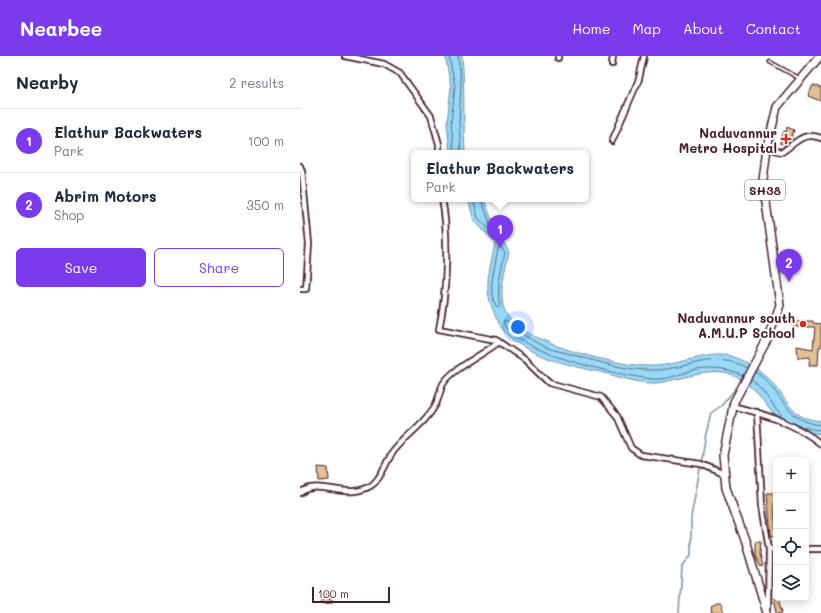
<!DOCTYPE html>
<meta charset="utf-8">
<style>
:root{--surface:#fff;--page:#f6f6f7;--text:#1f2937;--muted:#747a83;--line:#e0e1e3;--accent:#7c3aed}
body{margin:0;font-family:Mali,sans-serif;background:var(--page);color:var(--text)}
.controls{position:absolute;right:12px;bottom:12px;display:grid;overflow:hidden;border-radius:6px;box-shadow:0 2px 10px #0003}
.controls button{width:36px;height:36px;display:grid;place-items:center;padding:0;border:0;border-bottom:1px solid var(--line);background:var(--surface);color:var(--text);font:20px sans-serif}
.scale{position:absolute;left:12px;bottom:10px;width:78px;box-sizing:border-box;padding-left:4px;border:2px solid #4a1f2b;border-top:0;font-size:11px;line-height:14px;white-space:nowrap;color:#4a1f2b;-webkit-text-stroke:3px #fff;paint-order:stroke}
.you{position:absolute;left:218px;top:271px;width:14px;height:14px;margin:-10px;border:3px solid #fff;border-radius:50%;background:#1a73e8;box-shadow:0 0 0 6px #1a73e833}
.badge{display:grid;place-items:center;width:26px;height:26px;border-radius:50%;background:var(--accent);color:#fff;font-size:13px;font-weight:700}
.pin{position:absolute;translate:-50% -33px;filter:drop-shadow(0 1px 2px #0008)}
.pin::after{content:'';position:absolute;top:21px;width:14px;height:12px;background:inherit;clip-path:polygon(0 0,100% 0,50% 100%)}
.popup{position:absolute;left:111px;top:94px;width:178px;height:52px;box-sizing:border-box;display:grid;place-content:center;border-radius:6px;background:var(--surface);filter:drop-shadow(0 1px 3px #0005);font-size:13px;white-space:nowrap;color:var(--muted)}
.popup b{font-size:15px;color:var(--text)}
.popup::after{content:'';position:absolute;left:50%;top:100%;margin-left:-8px;border:8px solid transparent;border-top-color:var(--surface)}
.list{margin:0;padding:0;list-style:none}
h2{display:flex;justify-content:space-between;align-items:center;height:52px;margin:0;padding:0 16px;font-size:17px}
h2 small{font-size:13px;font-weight:400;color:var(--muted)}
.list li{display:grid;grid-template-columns:26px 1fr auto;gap:12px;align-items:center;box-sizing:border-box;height:64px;padding:0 16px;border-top:1px solid var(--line)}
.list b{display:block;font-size:15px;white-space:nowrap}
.list p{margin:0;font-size:13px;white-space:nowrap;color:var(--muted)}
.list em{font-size:13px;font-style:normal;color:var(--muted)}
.actions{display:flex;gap:8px;padding:12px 16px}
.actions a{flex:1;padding:9px 0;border:1px solid var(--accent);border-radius:6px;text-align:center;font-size:14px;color:var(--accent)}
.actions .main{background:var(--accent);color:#fff}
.icon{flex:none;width:22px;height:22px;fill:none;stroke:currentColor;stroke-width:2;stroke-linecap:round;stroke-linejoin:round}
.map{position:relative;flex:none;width:521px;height:557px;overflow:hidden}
header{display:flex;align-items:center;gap:24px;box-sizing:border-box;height:56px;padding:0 20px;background:var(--accent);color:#fff}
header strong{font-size:19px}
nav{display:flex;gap:22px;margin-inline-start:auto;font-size:14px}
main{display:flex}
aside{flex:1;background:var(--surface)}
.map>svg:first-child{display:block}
</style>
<header>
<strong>Nearbee</strong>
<nav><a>Home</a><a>Map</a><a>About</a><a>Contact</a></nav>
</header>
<main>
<aside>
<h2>Nearby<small>2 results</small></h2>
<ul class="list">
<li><span class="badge">1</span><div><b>Elathur Backwaters</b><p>Park</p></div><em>100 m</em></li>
<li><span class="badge">2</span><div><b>Abrim Motors</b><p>Shop</p></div><em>350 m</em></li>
</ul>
<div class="actions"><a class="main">Save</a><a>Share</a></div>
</aside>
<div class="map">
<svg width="521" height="557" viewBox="0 0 521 557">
<rect width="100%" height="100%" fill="#fff"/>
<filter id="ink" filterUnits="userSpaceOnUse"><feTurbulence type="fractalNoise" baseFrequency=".025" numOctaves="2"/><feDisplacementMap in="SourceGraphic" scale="8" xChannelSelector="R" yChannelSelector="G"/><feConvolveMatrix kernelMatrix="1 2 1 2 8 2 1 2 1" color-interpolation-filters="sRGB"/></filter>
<g filter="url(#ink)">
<g fill="#96d9f8" stroke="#788fa6">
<path d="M145,0H162C165,32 163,65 165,97H150L147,66L151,31Z"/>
<path d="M168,143H184L195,172L209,196C205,215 196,243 208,261C227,288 323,312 355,310C378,309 409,295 430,300C449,306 465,316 477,332C484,342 492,356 503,361C508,363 515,364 521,365V378C507,377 487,372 476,361C460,344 456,327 431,319C408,311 379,325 356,327C341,328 323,322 308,318C274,310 228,302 203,275C199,270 190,248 189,241C185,225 192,204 195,187L174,164Z"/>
</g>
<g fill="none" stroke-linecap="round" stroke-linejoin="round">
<g stroke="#68697d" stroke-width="1">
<polyline points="149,0 155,31 151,66 154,97"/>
<polyline points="158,0 161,27 159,67 161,97"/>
<polyline points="173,143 178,162 189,173 191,170 181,143"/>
<path d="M200,190L205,197C201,214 196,233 200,250L198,252C185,239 196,208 198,192Z"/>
<path d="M455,316C482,331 481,365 521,369"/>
<path d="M443,320C429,313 408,311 392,315C379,318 367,324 354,323C325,321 212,296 203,266L206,265C219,276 232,285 247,292C256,295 265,296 274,299C300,306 327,315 355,314C388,313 415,294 447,312"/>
<path d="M451,324C463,331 470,347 479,357C488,369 508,373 521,374"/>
</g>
<g stroke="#788fa6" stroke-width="1.5">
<polyline points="402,404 405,382 411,357 421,350 436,332"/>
<polyline points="379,557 382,511 391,499 391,461 400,413"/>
</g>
</g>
<g fill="#e1c094" stroke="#4a1f2b">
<polygon points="513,29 521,32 521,45 508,40"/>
<polygon points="487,71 494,74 490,86 486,89 480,87 484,75 486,76"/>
<polygon points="492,265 513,265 513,267 521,268 521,291 519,291 518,309 509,309 510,301 498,302 497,290 513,293 515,271 493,271"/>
<polygon points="18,411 28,412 29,424 19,425"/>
<polygon points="467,437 476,437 476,446 474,447 476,480 471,480"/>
<polygon points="455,485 461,485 460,497 463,510 461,511 455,499"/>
<polygon points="25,537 29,537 29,543 32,543 32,547 22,548 21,542 25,542"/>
<polygon points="474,542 479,542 483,555 482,557 477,556"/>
<polygon points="416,547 420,547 423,557 411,557 410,550"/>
</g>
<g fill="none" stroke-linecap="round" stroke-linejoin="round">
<g stroke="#4a1f2b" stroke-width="5">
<polyline id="service" points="470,6 499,22"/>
</g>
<g stroke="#4a1f2b" stroke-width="8">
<g id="minor">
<polyline points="45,0 84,8 100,17 131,60 139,88 139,97"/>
<polyline points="258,0 258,2"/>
<polyline points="312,8 313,0"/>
<polyline points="312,85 339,23 344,0"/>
<path d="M467,92L482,96C496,87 503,75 521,82"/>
<polyline points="0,110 2,115 9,188 6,233 0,233"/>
<path d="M142,143C149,178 147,237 139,273L196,284L224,303L249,327L301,341L317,360L331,392L341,399L401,408L424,418"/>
<path d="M432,350C464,358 495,367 521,388"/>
<polyline points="457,356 462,449 469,493 468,553"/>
<path d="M0,437C19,421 47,446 72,429C82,422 86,405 93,396C106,379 126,367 136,348C139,342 140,334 143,328C152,313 184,298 199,286"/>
<polyline points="469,493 476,493"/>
<polyline points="506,493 521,493"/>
</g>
</g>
<g stroke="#4a1f2b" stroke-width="10">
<polyline id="primary" points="467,557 445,484 426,432 423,399 434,346 468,282 480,249 463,124 467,92 477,51 520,0"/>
</g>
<use href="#service" stroke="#fff" stroke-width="2"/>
<use href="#minor" stroke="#fff" stroke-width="4.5"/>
<use href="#primary" stroke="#fff" stroke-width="7"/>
</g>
</g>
<g fill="#c8321e" stroke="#fff" stroke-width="1.5">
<path d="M484 77h4v4h4v4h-4v4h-4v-4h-4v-4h4z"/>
<circle cx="503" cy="268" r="4"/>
</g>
<g text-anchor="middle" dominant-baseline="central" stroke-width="4" stroke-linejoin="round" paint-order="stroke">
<rect fill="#fff" stroke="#80626b" stroke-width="1" x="445" y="124" width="40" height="20" rx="3"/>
<g font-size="12" font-weight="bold" fill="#4a1f2b">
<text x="465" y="134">SH38</text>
</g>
<g font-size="13" font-weight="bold" fill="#4a1f2b" stroke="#fff" text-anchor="end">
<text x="477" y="76">Naduvannur<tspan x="477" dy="15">Metro Hospital</tspan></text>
<text x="495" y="261">Naduvannur south<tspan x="495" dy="15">A.M.U.P School</tspan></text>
</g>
</g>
</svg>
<div class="controls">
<button>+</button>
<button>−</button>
<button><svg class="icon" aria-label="locate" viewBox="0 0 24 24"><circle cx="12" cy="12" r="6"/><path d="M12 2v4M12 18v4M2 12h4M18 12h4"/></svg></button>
<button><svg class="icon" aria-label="layers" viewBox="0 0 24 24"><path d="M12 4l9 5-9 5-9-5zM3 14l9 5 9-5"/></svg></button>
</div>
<div class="scale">100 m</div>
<div class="you"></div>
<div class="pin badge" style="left:200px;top:192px">1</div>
<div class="popup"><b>Elathur Backwaters</b>Park</div>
<div class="pin badge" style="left:489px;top:226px">2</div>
</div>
</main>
